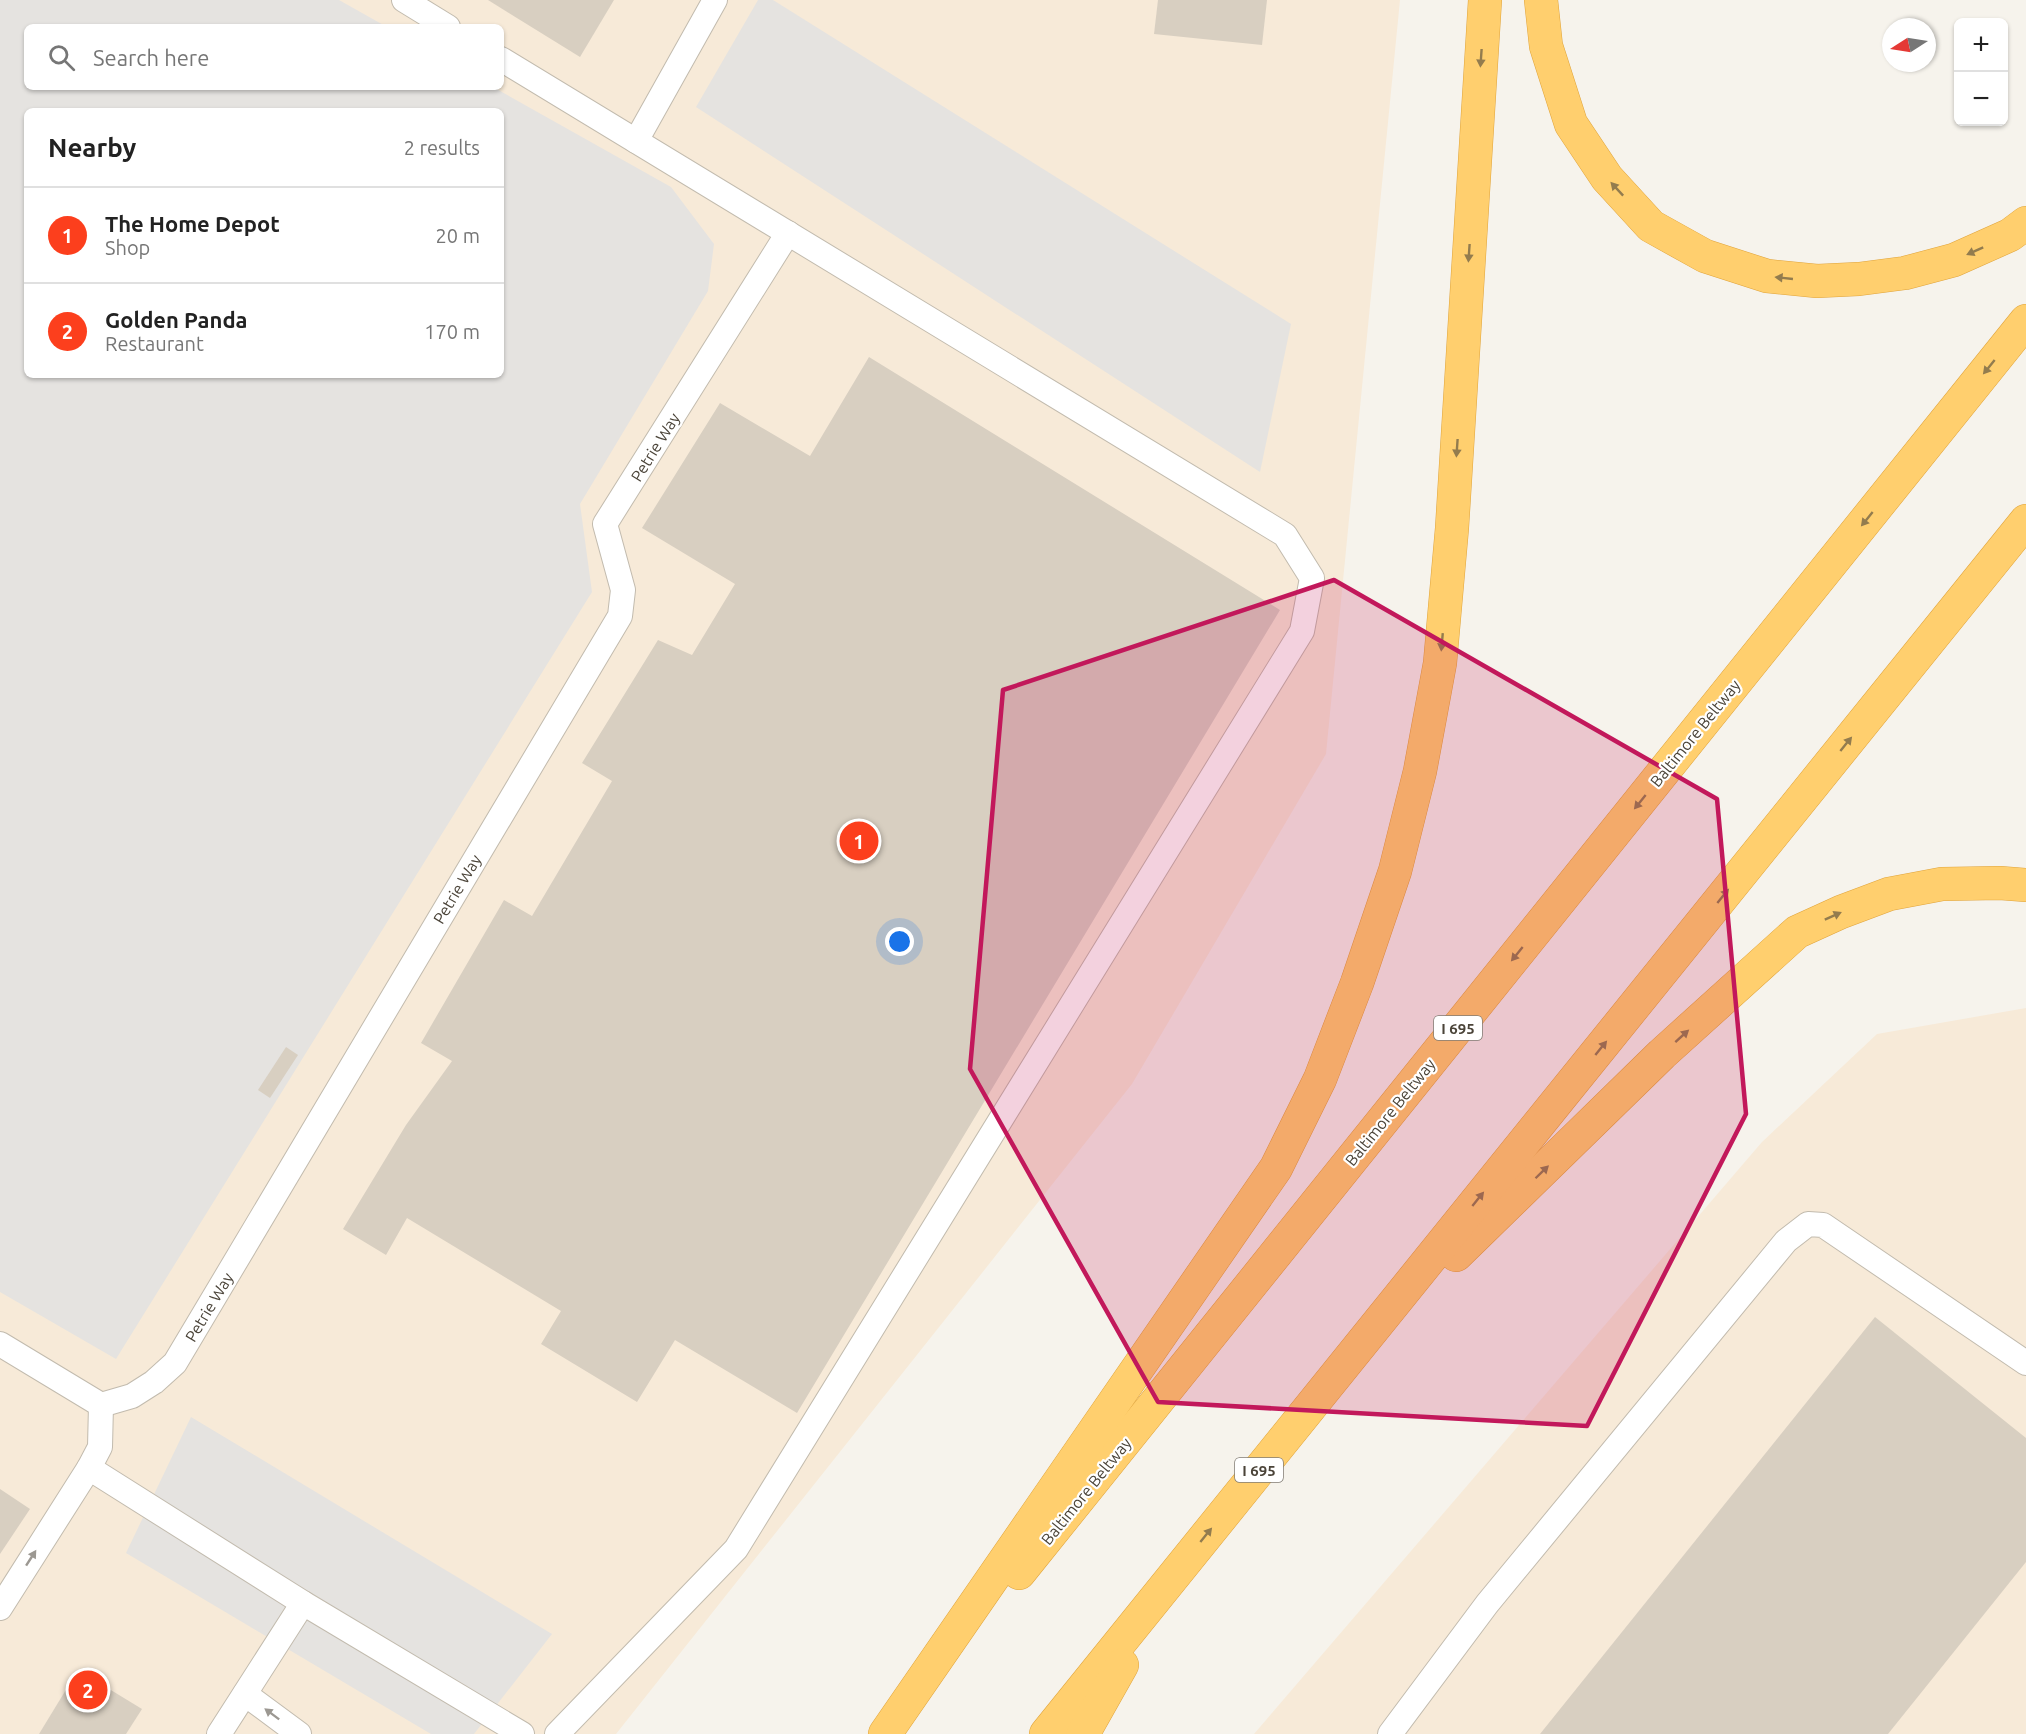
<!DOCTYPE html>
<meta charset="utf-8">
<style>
:root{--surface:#fff;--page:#f6f6f6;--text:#222;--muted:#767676;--line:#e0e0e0;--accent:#fc3f1d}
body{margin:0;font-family:Ubuntu,sans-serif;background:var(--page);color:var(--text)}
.controls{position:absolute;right:18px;top:18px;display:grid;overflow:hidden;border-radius:9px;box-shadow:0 2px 4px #0004}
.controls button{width:54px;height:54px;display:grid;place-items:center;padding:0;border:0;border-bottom:2px solid var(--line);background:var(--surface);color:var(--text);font:30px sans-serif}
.compass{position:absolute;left:1882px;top:18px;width:54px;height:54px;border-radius:50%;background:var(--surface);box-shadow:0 2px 4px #0004;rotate:258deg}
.you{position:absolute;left:900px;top:942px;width:21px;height:21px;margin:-15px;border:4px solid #fff;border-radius:50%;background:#1a73e8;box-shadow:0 0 0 9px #1a73e833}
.badge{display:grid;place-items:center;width:39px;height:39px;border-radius:50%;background:var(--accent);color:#fff;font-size:20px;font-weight:700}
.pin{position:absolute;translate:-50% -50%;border:3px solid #fff;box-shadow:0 2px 6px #0006}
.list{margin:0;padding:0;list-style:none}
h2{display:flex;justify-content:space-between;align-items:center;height:78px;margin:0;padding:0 24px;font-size:26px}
h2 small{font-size:20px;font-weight:400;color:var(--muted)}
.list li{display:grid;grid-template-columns:39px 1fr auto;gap:18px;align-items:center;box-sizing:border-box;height:96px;padding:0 24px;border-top:2px solid var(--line)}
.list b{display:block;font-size:22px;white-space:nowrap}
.list p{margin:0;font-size:20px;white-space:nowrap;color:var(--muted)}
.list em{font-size:20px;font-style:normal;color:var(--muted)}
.icon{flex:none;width:33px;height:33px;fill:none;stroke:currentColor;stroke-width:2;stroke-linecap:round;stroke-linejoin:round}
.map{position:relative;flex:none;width:2026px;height:1734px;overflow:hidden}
.search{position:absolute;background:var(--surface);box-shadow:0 2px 4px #0004;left:24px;top:24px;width:480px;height:66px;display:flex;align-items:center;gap:15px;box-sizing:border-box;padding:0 21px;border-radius:9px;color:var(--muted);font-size:22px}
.panel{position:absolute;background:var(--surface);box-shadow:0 2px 4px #0004;left:24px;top:108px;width:480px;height:270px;border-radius:9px}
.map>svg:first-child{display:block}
</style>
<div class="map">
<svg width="2026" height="1734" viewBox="0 0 2026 1734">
<rect width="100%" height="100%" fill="#f6f3ec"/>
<g fill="#f7ead8" fill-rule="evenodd">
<path d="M0,0H1400L1326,754L1132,1084L616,1734H0ZM27,27H501V87H27ZM27,111H501V375H27Z"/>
<polygon points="2026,1008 2026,1734 1254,1734 1762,1142 1877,1034"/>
</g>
<g fill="#e5e3e0" fill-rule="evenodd">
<path d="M0,0H339L387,27H27V87H493L671,187L714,244L708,291L580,504L592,592L116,1359L0,1292ZM27,111H501V375H27Z"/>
<polygon points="758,0 773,0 1291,324 1260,472 696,107"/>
<polygon points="191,1417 552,1634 474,1734 431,1734 126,1553"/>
</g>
<g fill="#d8cfc1">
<polygon points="488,0 614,0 580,57"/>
<polygon points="1158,0 1267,0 1262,45 1154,34"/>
<polygon points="869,357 1280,610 797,1413 675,1340 637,1402 541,1344 561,1311 407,1218 386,1255 343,1229 406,1125 452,1061 421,1043 504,900 532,916 612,781 582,763 658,640 692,655 735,584 642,528 720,403 810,456"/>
<polygon points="286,1047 298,1055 270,1098 258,1090"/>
<polygon points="1875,1317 2026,1438 2026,1562 1888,1734 1540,1734"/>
<polygon points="0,1489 30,1509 0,1554"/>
<polygon points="78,1670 142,1709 126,1734 39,1734"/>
</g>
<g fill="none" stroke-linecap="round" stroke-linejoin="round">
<g stroke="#c2bbae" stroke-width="26">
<g id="lane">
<polyline points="404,0 448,27"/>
<polyline points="501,59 1285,535 1312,578 1302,631 736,1549 557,1734"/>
<polyline points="636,141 715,0"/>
<polyline points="0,1344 101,1405 132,1396 154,1382 175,1363 620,616 623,590 605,524 788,233"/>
<polyline points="89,1468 303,1603 522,1734"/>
<polyline points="0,1608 89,1468 100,1447 101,1405"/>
<polyline points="245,1694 299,1734"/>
<polyline points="219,1734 303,1603"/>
<polyline points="1390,1734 1487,1604 1786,1241 1808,1224 1823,1225 2026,1363"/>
</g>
</g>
<g stroke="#e0a43c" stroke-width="34">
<g id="highway">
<polyline points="1541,0 1546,46 1571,124 1607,178 1651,226 1705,256 1767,276 1817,281 1859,279 1905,273 1954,260 2010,235 2026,223"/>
<polyline points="1456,1255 1662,1054 1797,932 1841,912 1889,894 1942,884 2000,883 2026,885"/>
<polyline points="1019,1573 2026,321"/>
<polyline points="885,1734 1276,1168 1320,1079 1357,983 1395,871 1420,771 1440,663 1452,528 1485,0"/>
<polyline points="1046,1734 2026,521"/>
<polyline points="1083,1734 1122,1665"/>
</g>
</g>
<use href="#lane" stroke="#fff" stroke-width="24"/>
<use href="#highway" stroke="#ffcf6e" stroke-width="33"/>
</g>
<defs><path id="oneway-solid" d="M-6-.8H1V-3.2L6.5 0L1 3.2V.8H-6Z" transform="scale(1.5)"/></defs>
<g fill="#937c4e">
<use href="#oneway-solid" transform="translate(1481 58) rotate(94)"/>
<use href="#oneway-solid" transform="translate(1617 189) rotate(-133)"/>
<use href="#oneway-solid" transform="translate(1975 251) rotate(156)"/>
<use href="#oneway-solid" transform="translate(1469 253) rotate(94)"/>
<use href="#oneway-solid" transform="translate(1784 278) rotate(-174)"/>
<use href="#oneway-solid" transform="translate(1989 367) rotate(129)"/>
<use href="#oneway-solid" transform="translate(1457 448) rotate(94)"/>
<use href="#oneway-solid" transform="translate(1867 519) rotate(129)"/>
<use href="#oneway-solid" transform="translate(1442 642) rotate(95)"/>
<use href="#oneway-solid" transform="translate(1846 744) rotate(-51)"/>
<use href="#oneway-solid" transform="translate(1640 802) rotate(129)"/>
<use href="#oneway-solid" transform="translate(1723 896) rotate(-51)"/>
<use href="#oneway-solid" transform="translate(1833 916) rotate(-24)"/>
<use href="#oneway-solid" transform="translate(1517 954) rotate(129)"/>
<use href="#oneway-solid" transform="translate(1682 1036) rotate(-42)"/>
<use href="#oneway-solid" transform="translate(1601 1048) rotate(-51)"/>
<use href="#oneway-solid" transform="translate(1542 1172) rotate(-44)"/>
<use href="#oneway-solid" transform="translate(1478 1199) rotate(-51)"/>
<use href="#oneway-solid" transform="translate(1206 1535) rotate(-51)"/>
</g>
<g fill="#9c9892">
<use href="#oneway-solid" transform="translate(31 1558) rotate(-57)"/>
<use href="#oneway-solid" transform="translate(272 1714) rotate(-143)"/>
</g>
<path fill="#c2185b" fill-opacity="0.2" stroke="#c2185b" stroke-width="4.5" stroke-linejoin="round" d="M1334,580L1717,799L1746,1114L1587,1426L1158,1402L970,1069L1003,690Z"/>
<g text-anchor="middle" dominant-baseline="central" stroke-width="4.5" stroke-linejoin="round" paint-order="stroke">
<g fill="#fff" stroke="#817c74" stroke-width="1.5">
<rect x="1434" y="1016" width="48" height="24" rx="4.5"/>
<rect x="1235" y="1458" width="48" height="24" rx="4.5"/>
</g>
<g font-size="15" font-weight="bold" fill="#4b4439">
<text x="1458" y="1028">I 695</text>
<text x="1259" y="1470">I 695</text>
</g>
<g font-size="16" fill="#4b4439" stroke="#fff">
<text transform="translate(655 447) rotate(-58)">Petrie Way</text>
<text transform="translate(1695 733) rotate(-51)">Baltimore Beltway</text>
<text transform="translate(457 889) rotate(-59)">Petrie Way</text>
<text transform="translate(1390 1112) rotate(-51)">Baltimore Beltway</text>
<text transform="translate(209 1307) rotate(-59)">Petrie Way</text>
<text transform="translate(1086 1491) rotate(-51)">Baltimore Beltway</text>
</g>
</g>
</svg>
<div class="controls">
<button>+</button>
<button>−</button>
</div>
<svg class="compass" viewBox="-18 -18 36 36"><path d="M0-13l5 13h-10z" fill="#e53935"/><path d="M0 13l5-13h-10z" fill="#767676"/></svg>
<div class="you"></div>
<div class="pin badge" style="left:859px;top:841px">1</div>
<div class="pin badge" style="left:88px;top:1690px">2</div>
<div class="search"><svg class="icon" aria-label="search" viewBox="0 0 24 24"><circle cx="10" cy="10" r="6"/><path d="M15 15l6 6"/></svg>Search here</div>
<section class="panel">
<h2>Nearby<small>2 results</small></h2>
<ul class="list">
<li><span class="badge">1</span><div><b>The Home Depot</b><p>Shop</p></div><em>20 m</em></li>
<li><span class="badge">2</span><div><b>Golden Panda</b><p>Restaurant</p></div><em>170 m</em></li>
</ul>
</section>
</div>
